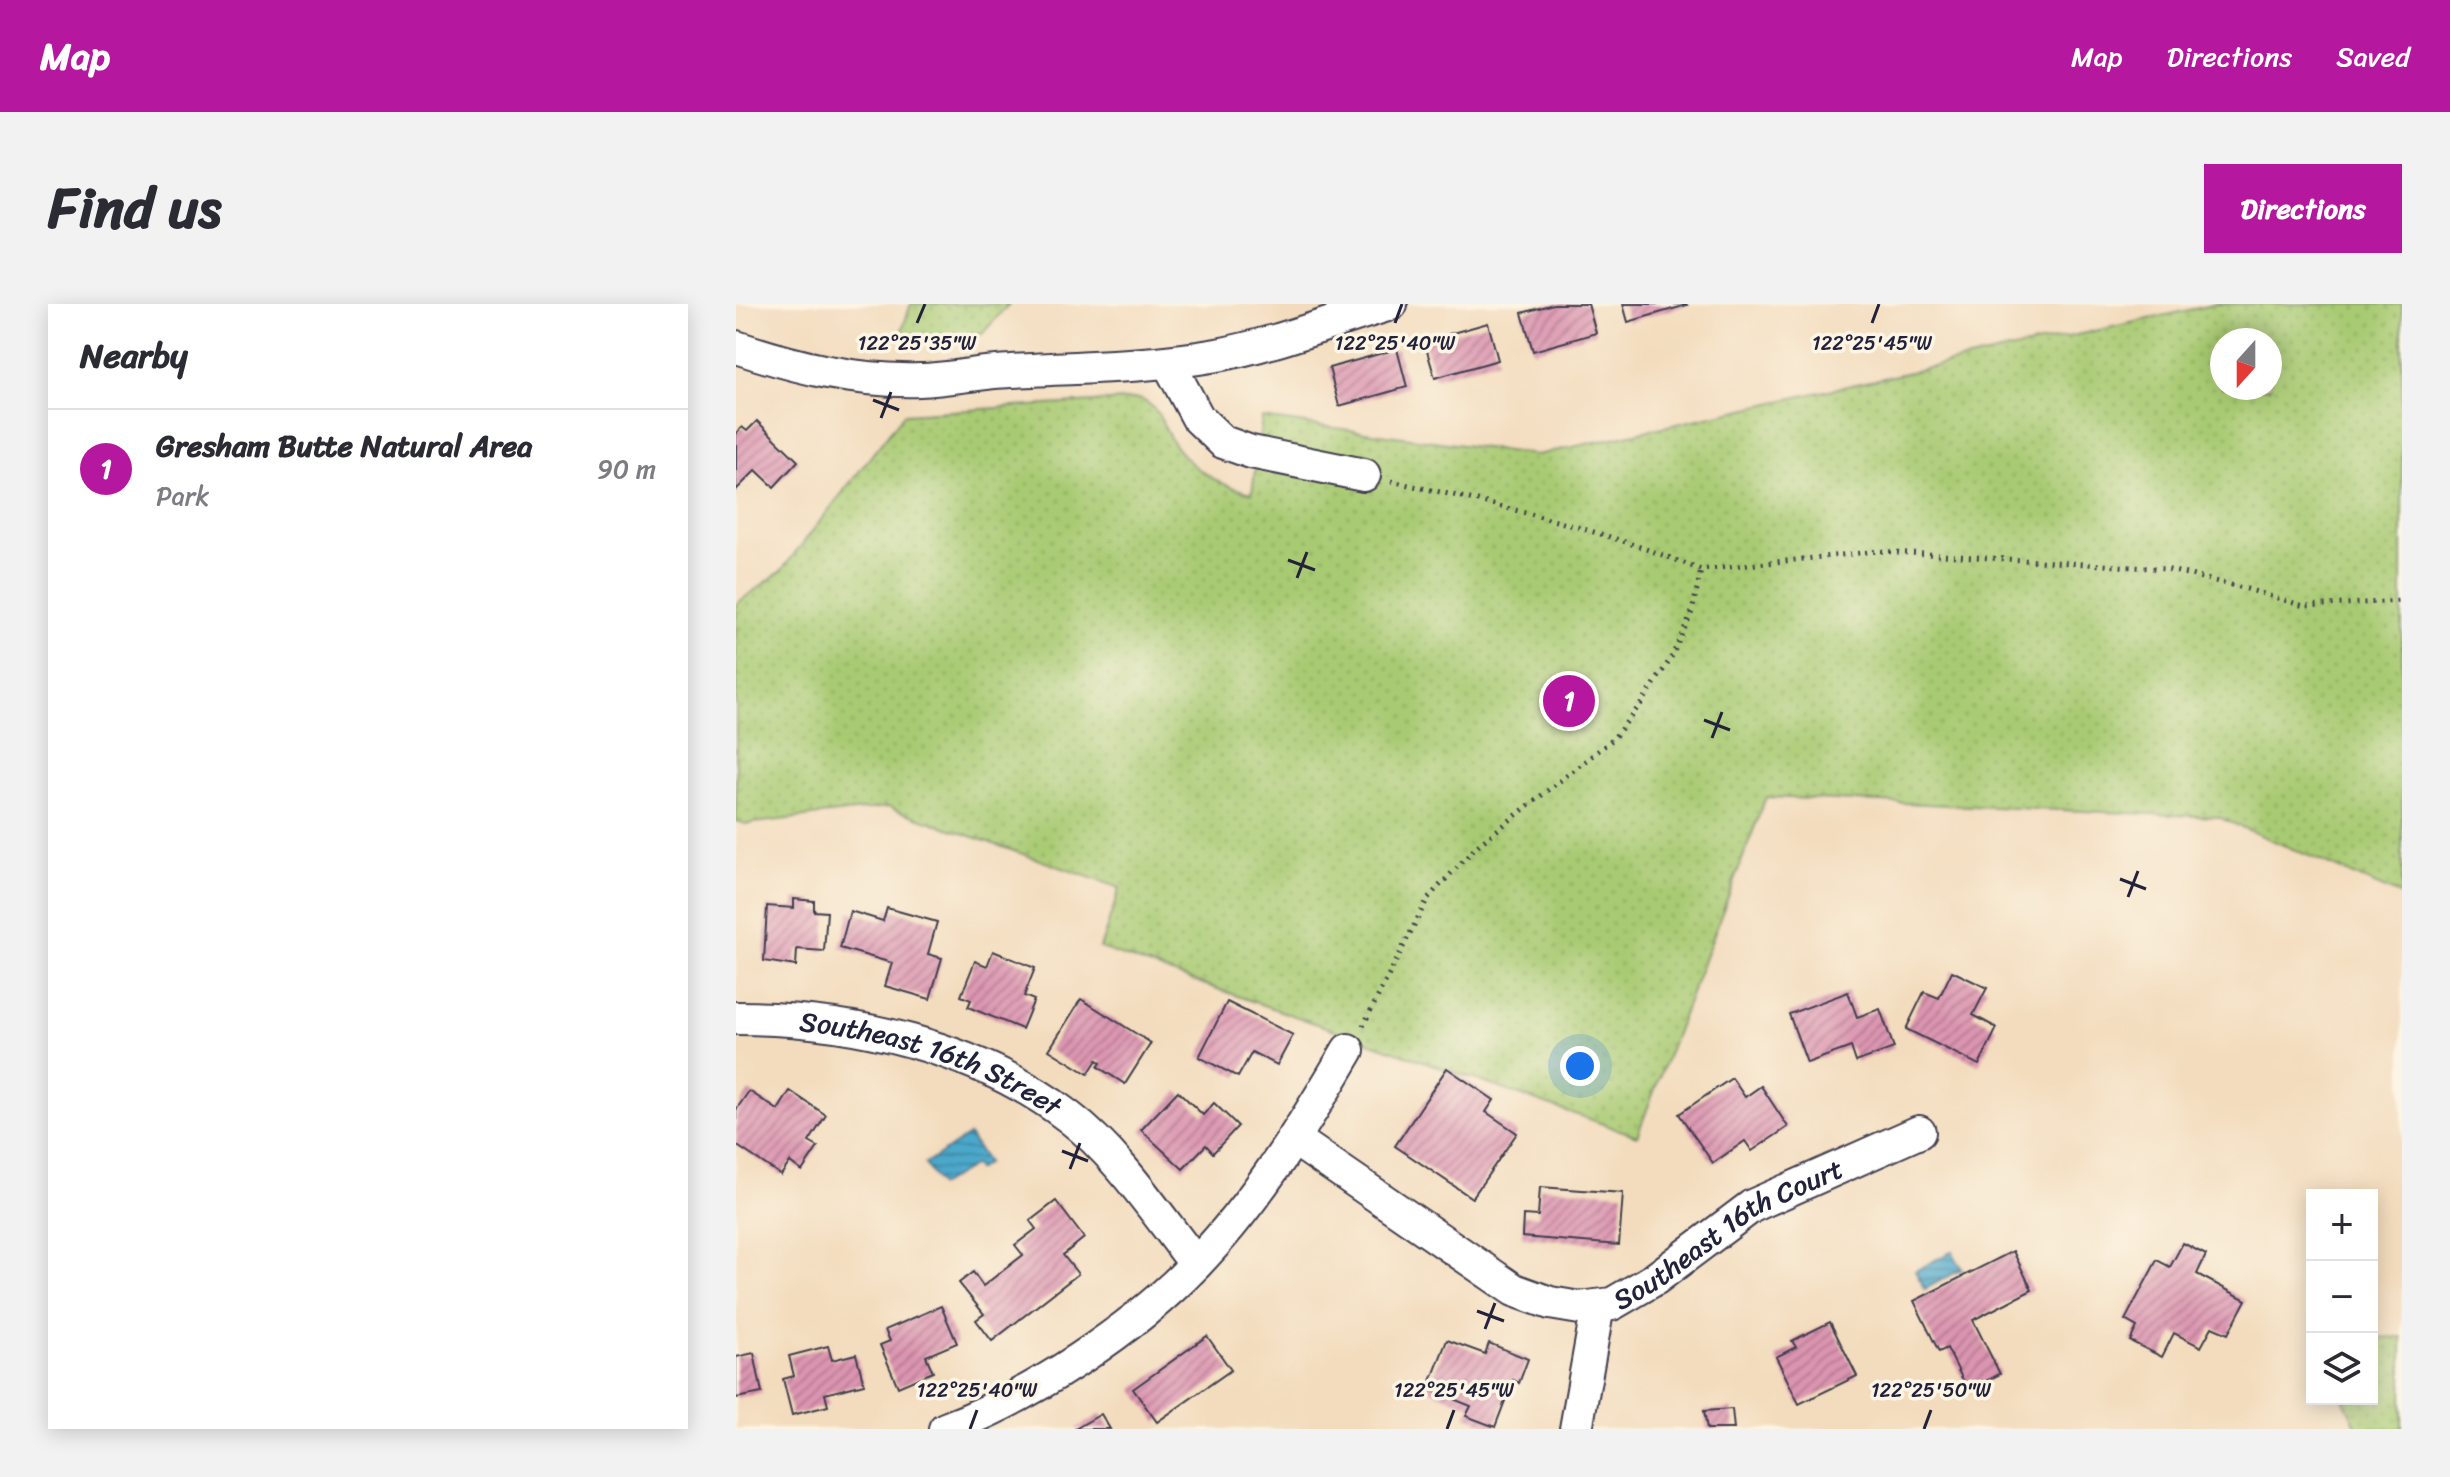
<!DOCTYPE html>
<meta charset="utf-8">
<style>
:root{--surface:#fff;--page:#f2f2f3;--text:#2b2b33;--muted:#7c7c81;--line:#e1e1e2;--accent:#b5179e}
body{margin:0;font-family:Sriracha,sans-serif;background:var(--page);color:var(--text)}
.controls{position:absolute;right:24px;bottom:24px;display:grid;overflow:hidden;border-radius:0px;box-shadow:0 4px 20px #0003}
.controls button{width:72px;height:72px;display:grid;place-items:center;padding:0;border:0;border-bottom:2px solid var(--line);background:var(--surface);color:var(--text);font:40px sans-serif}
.compass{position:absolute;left:1474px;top:24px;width:72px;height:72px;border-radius:50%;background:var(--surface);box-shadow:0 4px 20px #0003;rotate:201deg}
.you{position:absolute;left:844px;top:762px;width:28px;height:28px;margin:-20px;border:6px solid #fff;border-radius:50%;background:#1a73e8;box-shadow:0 0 0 12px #1a73e833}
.badge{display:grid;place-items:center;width:52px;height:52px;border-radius:50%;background:var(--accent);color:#fff;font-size:26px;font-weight:700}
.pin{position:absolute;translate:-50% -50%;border:4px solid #fff;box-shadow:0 2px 8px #0006}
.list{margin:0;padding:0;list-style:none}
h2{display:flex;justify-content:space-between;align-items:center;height:104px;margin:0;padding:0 32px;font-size:34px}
h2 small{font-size:26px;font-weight:400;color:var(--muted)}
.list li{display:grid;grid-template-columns:52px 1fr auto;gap:24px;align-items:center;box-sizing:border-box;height:120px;padding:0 32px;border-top:2px solid var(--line)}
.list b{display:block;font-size:30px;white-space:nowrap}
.list p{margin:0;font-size:26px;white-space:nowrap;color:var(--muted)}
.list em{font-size:26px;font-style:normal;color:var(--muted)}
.icon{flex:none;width:44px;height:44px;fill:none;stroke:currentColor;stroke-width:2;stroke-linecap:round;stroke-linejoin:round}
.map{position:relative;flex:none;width:1666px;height:1125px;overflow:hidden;border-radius:0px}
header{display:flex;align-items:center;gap:48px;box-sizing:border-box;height:112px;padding:0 40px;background:var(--accent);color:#fff}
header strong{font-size:38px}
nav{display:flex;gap:44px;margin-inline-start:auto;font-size:28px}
.intro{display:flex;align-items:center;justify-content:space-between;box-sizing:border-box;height:192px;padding:0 48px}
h1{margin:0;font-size:56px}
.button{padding:20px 36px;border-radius:0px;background:var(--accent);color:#fff;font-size:28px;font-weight:700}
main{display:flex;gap:48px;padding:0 48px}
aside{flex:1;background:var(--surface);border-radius:0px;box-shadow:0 4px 20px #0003}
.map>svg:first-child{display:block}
</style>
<header>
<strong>Map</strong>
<nav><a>Map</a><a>Directions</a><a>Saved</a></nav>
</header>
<div class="intro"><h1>Find us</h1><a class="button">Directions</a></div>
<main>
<aside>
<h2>Nearby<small></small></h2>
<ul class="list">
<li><span class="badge">1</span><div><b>Gresham Butte Natural Area</b><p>Park</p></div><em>90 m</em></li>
</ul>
</aside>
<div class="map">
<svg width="1666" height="1125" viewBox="0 0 1666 1125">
<defs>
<pattern id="park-dots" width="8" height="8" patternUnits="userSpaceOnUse" patternTransform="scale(2)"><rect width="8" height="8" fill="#a8ca72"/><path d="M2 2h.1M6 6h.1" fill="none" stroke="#90ad64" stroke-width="1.8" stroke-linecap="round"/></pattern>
<pattern id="water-rules" width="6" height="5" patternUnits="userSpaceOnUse" patternTransform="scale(2)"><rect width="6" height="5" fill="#4ca8ca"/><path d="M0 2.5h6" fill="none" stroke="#3f88a5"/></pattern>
<pattern id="building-hatch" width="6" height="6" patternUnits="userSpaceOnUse" patternTransform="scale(2)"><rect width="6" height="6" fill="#dc95b0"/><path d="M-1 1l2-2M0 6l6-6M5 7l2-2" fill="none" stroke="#b27990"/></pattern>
</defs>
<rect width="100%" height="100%" fill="#fcf5e5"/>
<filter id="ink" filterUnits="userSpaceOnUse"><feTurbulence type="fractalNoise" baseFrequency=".0125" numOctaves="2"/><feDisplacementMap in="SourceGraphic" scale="16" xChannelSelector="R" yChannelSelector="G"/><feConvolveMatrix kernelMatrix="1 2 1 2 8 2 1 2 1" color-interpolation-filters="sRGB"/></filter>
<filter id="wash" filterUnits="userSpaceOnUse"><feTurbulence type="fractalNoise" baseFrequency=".006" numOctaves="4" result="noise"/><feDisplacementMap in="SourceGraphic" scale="32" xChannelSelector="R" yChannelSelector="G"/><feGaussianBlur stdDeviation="1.8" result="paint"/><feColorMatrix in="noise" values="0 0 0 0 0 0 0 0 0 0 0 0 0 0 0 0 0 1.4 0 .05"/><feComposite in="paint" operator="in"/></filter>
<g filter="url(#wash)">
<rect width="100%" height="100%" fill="#f3dcbd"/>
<g fill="url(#park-dots)" stroke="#657656" stroke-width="2" fill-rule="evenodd">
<polygon points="175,0 273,0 246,30 163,35"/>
<path d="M1480,0H1666V592L1482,513L1030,493L901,832L364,644L384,584L152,503L10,520L0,517V300L45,267L168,110L404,95C423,103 425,117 434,134C453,165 482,181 516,189L526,114L801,151ZM1486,36H1534V84H1486Z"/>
<polygon points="1666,1033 1666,1125 1622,1125 1607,1095 1636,1095 1636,1034"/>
</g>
<g fill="url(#water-rules)" stroke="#376582" stroke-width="2">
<polygon points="233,831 251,859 241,866 238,861 203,882 189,860"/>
<polygon points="1216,947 1226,965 1189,985 1179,967"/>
</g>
<g id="blocks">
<g fill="url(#building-hatch)">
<polygon points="817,0 852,0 860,29 797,47 786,9"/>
<polygon points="887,0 950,0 951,1 892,18"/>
<polygon points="752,19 762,56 699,74 688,37"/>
<polygon points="661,45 671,83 603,102 593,64"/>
<polygon points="21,117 62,157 38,183 20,166 0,186 0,129 6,123 11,127"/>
<polygon points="58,595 78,597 78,607 91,608 88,647 61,645 60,662 28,657 31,602 58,604"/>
<polygon points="151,604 201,618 192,650 206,654 194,695 149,682 156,659 104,644 114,607 147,617"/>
<polygon points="257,647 299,664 288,692 298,696 286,725 232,703 235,696 225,692 239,657 251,662"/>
<polygon points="1216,667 1251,684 1237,711 1261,724 1243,761 1170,725 1188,688 1203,694"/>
<polygon points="1112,688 1121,713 1144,705 1158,744 1120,758 1115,743 1071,759 1053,710"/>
<polygon points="345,695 415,739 389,780 362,763 365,759 361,756 352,770 313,746"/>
<polygon points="491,698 557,731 541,761 516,748 502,773 463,753"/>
<polygon points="711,764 758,796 750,808 781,829 736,894 659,842"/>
<polygon points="996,774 1009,793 1025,782 1052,823 1016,847 1009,837 977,859 943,810"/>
<polygon points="13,787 42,806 54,787 90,811 73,838 82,843 66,867 54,858 45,871 0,841 0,806"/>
<polygon points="442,787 467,811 478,799 502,822 477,849 470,841 447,865 405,826"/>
<polygon points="804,883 887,889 883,941 786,933 787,911 802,912"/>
<polygon points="320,897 348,934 327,951 342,970 256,1037 240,1016 248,1010 223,979 237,968 247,982 287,951 279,941 300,925 294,917"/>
<polygon points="1447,939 1470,951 1461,970 1510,996 1492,1030 1476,1023 1465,1043 1438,1029 1426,1053 1394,1037 1401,1023 1389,1016 1421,956 1434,963"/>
<polygon points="1277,947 1296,986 1237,1016 1264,1070 1232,1086 1211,1044 1203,1048 1178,997"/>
<polygon points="205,1002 221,1039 190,1052 197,1068 162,1083 144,1041 154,1037 149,1026"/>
<polygon points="1094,1018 1121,1072 1063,1100 1040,1053 1060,1043 1056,1037"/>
<polygon points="471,1032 495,1066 421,1118 397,1085"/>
<polygon points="711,1036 749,1050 753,1039 792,1055 783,1079 777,1076 759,1123 730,1112 735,1102 692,1085"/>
<polygon points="92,1042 96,1056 120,1050 128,1080 89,1090 92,1102 56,1111 47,1075 58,1072 53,1052"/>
<polygon points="18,1049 26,1089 0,1094 0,1053"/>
<polygon points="996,1105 998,1125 971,1125 968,1107"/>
<polygon points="365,1110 374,1125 339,1125"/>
</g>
</g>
</g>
<g filter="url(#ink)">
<use href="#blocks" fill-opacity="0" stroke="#413e4e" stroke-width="2"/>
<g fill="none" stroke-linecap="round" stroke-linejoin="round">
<g stroke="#413e4e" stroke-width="36">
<g id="minor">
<path d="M0,43C60,63 120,78 184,76C215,75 244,68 275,67C343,63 413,63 481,51C540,40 597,17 655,0"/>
<polyline points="432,58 462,114 487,138 515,148 628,171"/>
<path id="s1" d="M0,714C115,714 240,742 333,813C382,850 422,912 460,960"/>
<path id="s2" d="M558,835L778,986L814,999L844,1004L876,1000L919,975L1016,902L1183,828"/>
<path d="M209,1125C295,1093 398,1025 461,959C519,899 570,818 612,746"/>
<polyline points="840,1125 862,1002"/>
</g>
</g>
<g stroke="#413e4e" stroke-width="5" stroke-dasharray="2 6" stroke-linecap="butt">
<path d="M655,177C759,200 866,225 965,266L1143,247L1430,265L1511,285L1568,302L1666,297"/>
<polyline points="627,722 692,594 741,542 876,436 908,396 935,354 956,308 965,266"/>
</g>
<use href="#minor" stroke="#fff" stroke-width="32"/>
</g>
</g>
<path fill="none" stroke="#22223b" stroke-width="3" d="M181,19L189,0M659,19L666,0M1136,19L1143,0M137,96L163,106M145,114L155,88M552,256L579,266M561,274L571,248M968,416L994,426M976,434L986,408M1384,575L1410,585M1392,593L1402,567M326,847L352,857M334,865L344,839M741,1007L768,1017M749,1025L759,999M234,1125L241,1106M711,1125L718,1106M1188,1125L1195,1106"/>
<g text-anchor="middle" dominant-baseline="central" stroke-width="7" stroke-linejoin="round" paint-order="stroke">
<g font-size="28" fill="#22223b" stroke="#fcf5e5">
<text stroke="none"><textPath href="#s1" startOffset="202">Southeast 16th Street</textPath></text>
<text stroke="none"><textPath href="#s2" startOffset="504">Southeast 16th Court</textPath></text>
</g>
</g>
<g font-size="20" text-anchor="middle" fill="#22223b" stroke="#fcf5e5" stroke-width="7" stroke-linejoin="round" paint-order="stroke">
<text x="181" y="46">122°25'35"W</text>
<text x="659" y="46">122°25'40"W</text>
<text x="1136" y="46">122°25'45"W</text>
<text x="241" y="1093">122°25'40"W</text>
<text x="718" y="1093">122°25'45"W</text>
<text x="1195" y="1093">122°25'50"W</text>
</g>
</svg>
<div class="controls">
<button>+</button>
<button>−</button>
<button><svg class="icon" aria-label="layers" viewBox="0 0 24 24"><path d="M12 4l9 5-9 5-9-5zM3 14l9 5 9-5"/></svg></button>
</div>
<svg class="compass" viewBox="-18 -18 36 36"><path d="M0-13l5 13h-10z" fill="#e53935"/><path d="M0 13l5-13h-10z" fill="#7c7c81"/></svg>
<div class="you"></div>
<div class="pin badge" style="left:833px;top:397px">1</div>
</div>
</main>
